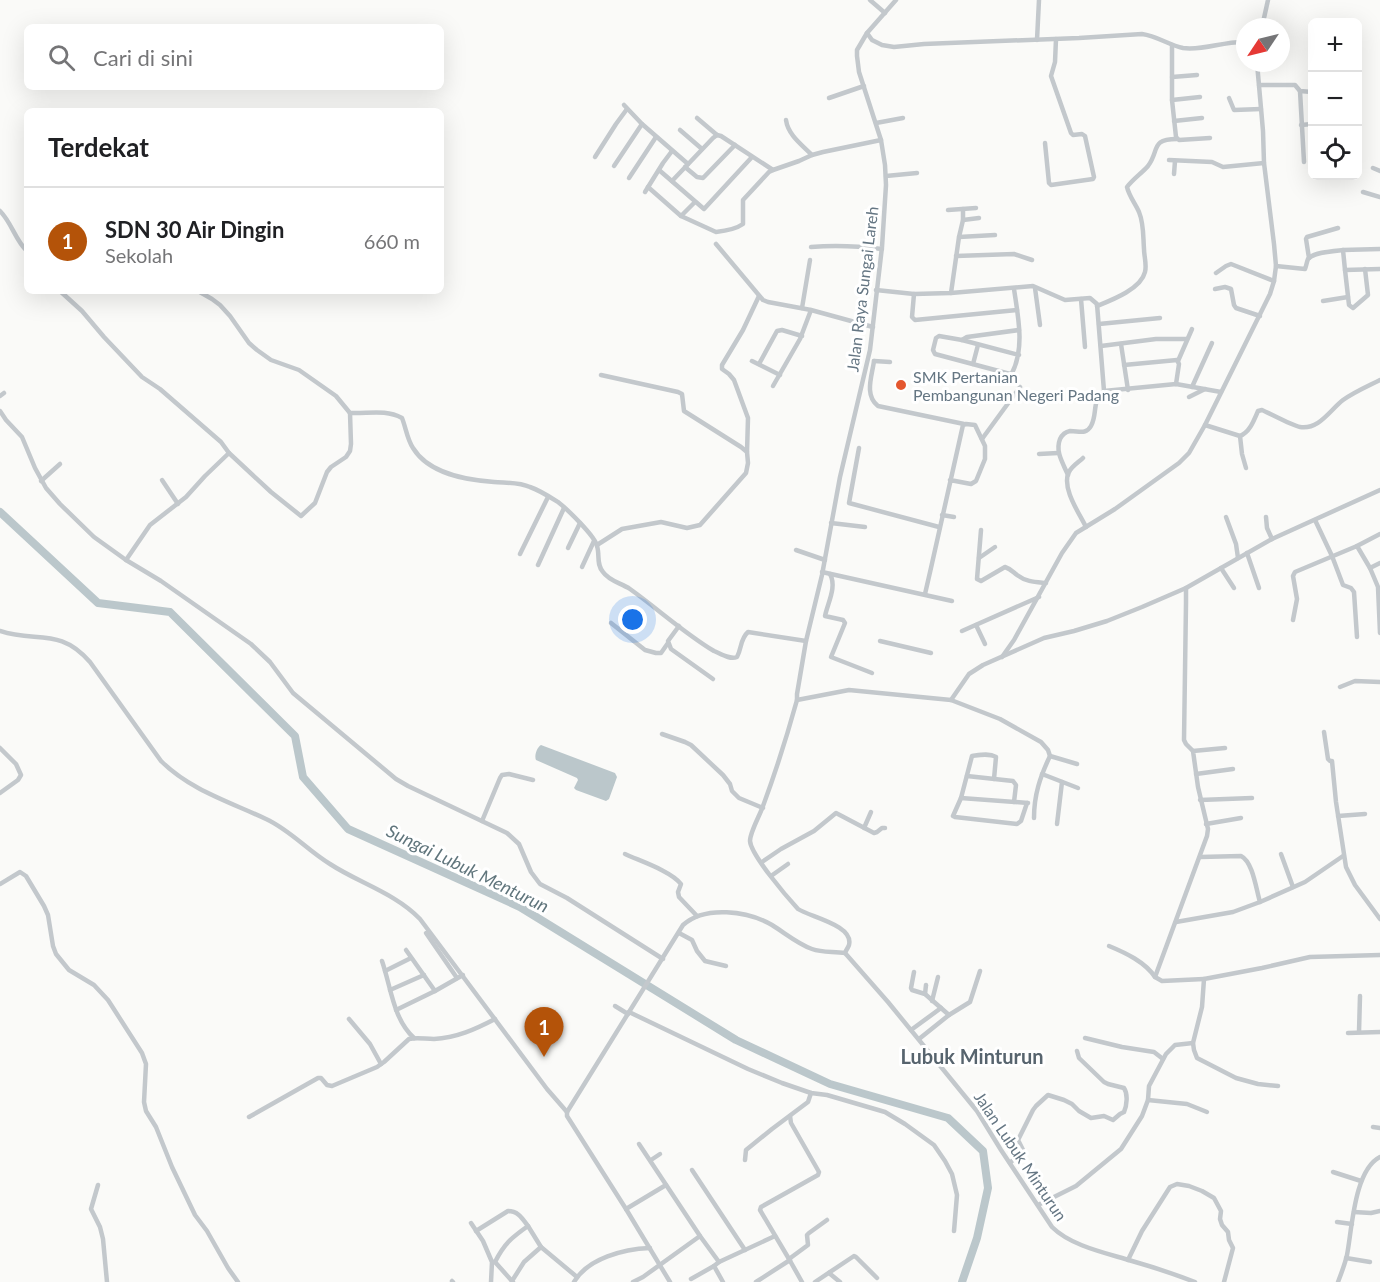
<!DOCTYPE html>
<html lang="id">
<meta charset="utf-8">
<style>
:root{--surface:#fff;--page:#f6f6f6;--text:#202124;--muted:#757577;--line:#e0e0e0;--accent:#b45309}
body{margin:0;font-family:Lato,sans-serif;background:var(--page);color:var(--text)}
.controls{position:absolute;right:18px;top:18px;display:grid;overflow:hidden;border-radius:9px;box-shadow:0 6px 24px #0002}
.controls button{width:54px;height:54px;display:grid;place-items:center;padding:0;border:0;border-bottom:2px solid var(--line);background:var(--surface);color:var(--text);font:30px sans-serif}
.compass{position:absolute;left:1236px;top:18px;width:54px;height:54px;border-radius:50%;background:var(--surface);box-shadow:0 6px 24px #0002;rotate:235deg}
.you{position:absolute;left:633px;top:620px;width:21px;height:21px;margin:-15px;border:4px solid #fff;border-radius:50%;background:#1a73e8;box-shadow:0 0 0 9px #1a73e833}
.badge{display:grid;place-items:center;width:39px;height:39px;border-radius:50%;background:var(--accent);color:#fff;font-size:20px;font-weight:700}
.pin{position:absolute;translate:-50% -50px;filter:drop-shadow(0 2px 3px #0008)}
.pin::after{content:'';position:absolute;top:32px;width:21px;height:18px;background:inherit;clip-path:polygon(0 0,100% 0,50% 100%)}
.list{margin:0;padding:0;list-style:none}
h2{display:flex;justify-content:space-between;align-items:center;height:78px;margin:0;padding:0 24px;font-size:26px}
h2 small{font-size:20px;font-weight:400;color:var(--muted)}
.list li{display:grid;grid-template-columns:39px 1fr auto;gap:18px;align-items:center;box-sizing:border-box;height:108px;padding:0 24px;border-top:2px solid var(--line)}
.list b{display:block;font-size:22px;white-space:nowrap}
.list p{margin:0;font-size:20px;white-space:nowrap;color:var(--muted)}
.list em{font-size:20px;font-style:normal;color:var(--muted)}
.icon{flex:none;width:33px;height:33px;fill:none;stroke:currentColor;stroke-width:2;stroke-linecap:round;stroke-linejoin:round}
.map{position:relative;flex:none;width:1380px;height:1282px;overflow:hidden}
.search{position:absolute;background:var(--surface);box-shadow:0 6px 24px #0002;left:24px;top:24px;width:420px;height:66px;display:flex;align-items:center;gap:15px;box-sizing:border-box;padding:0 21px;border-radius:9px;color:var(--muted);font-size:22px}
.panel{position:absolute;background:var(--surface);box-shadow:0 6px 24px #0002;left:24px;top:108px;width:420px;height:186px;border-radius:9px}
.map>svg:first-child{display:block}
</style>
<div class="map">
<svg width="1380" height="1282" viewBox="0 0 1380 1282">
<rect width="100%" height="100%" fill="#fafaf8"/>
<path fill="#bbc7cb" d="M541,745L615,773L617,777L609,799L606,801L576,790L574,788L578,780L577,778L536,760C534,756 537,747 541,745Z"/>
<g fill="none" stroke-linecap="round" stroke-linejoin="round">
<polyline stroke="#bbc7cb" stroke-width="8" points="0,512 98,603 170,612 295,736 303,777 348,829 520,907 736,1040 830,1084 948,1118 983,1151 988,1188 977,1238 962,1282"/>
<g stroke="#c3c8cc" stroke-width="4.5">
<polyline points="870,0 885,13"/>
<polyline points="1262,27 1268,0"/>
<path d="M867,33L872,40L882,45L894,47L924,44L1079,38L1142,34C1157,36 1169,45 1183,48C1203,51 1224,41 1245,42"/>
<polyline points="1037,40 1039,0"/>
<polyline points="1172,45 1172,100 1176,137 1179,140 1210,138"/>
<polyline points="1172,77 1197,75"/>
<polyline points="1259,85 1295,85 1300,91 1312,92"/>
<polyline points="1300,91 1304,162"/>
<polyline points="829,98 864,86"/>
<polyline points="1229,98 1234,110 1261,109"/>
<polyline points="1172,100 1200,97"/>
<polyline points="624,105 642,124 688,164"/>
<polyline points="697,118 717,135"/>
<path d="M786,120C788,135 802,145 812,155"/>
<polyline points="1174,121 1202,118"/>
<polyline points="876,123 903,118"/>
<polyline points="1301,125 1312,124"/>
<polyline points="680,130 702,149"/>
<polyline points="1045,143 1049,183 1051,185 1093,179 1094,177 1085,136 1082,134 1073,135 1071,133 1051,76 1055,62 1056,39"/>
<polyline points="595,157 616,124 627,109"/>
<polyline points="1169,160 1212,162 1223,167 1264,163"/>
<polyline points="614,166 642,124"/>
<polyline points="685,167 697,177 703,178 735,145"/>
<polyline points="1373,168 1380,171"/>
<polyline points="659,170 704,209 752,157"/>
<polyline points="1174,174 1175,161"/>
<polyline points="886,176 917,173"/>
<polyline points="629,178 656,137"/>
<polyline points="672,181 713,138 717,135 721,136 773,170"/>
<path d="M648,187L681,216L716,232C725,231 736,229 743,224V200L769,172L773,170L799,161L812,155L823,152L881,140"/>
<polyline points="645,192 663,163 672,151"/>
<polyline points="1363,192 1380,197"/>
<polyline points="948,210 976,208"/>
<path d="M0,211C12,223 15,240 27,251"/>
<polyline points="681,216 695,202"/>
<polyline points="963,220 979,218"/>
<polyline points="959,237 995,235"/>
<polyline points="716,244 763,300 768,302 811,310 873,327"/>
<path d="M811,247C835,245 858,246 882,249"/>
<polyline points="1380,249 1343,250 1345,270 1380,269"/>
<polyline points="956,256 1014,254 1032,260"/>
<polyline points="1309,258 1306,239 1307,237 1338,228"/>
<path d="M1276,266L1305,269C1306,267 1307,261 1308,259C1314,252 1334,251 1343,250"/>
<polyline points="1345,270 1349,305 1353,308 1368,295 1365,269"/>
<polyline points="1216,273 1226,266 1231,264 1274,281"/>
<polyline points="1035,288 1040,325"/>
<path d="M1014,289C1018,316 1025,348 1012,373L1010,374L935,354L933,350L936,338L939,336L962,340L1019,355"/>
<polyline points="1215,289 1225,287 1231,289 1234,305 1236,308 1260,316"/>
<polyline points="876,290 914,294 951,293 1033,286 1065,300 1090,298 1097,304 1104,391"/>
<polyline points="60,291 82,311 104,337 142,377 160,389 221,442 229,453"/>
<path d="M198,291L212,299L220,305L230,316L249,343L257,350L271,360L299,370L336,396L350,413C368,414 385,409 402,418C406,428 407,439 413,448C429,474 466,480 494,482C506,483 519,482 530,487C539,490 550,497 558,502C567,509 595,536 597,546C600,555 596,564 603,572C609,581 621,583 630,589C658,609 684,633 714,651C721,654 730,660 737,657C742,648 740,639 748,632L806,641"/>
<polyline points="951,293 959,237 963,220 963,209"/>
<polyline points="914,294 912,317 915,320 1017,310"/>
<polyline points="1081,299 1085,347"/>
<polyline points="1323,301 1348,297"/>
<path d="M1097,306C1112,300 1141,289 1145,272C1147,265 1144,256 1144,249C1143,236 1144,224 1139,212C1135,203 1129,196 1127,187C1133,179 1142,173 1148,166C1160,150 1150,139 1177,139"/>
<polyline points="802,308 810,260"/>
<polyline points="1099,324 1160,318"/>
<polyline points="962,340 967,337 1019,330"/>
<polyline points="1121,344 1128,390"/>
<polyline points="1101,346 1156,339 1187,339"/>
<polyline points="752,361 780,375"/>
<path d="M874,361C872,376 864,395 878,406L964,424"/>
<polyline points="874,361 890,362"/>
<polyline points="1178,361 1192,329"/>
<polyline points="759,364 777,331 782,330 802,336"/>
<polyline points="973,364 978,345"/>
<polyline points="1124,365 1177,360 1179,364 1176,384"/>
<polyline points="773,386 800,339 811,310"/>
<polyline points="1192,387 1212,343"/>
<polyline points="0,396 4,393"/>
<polyline points="1189,397 1205,389"/>
<polyline points="0,411 6,420 22,437 35,468 46,488 60,504 94,537 126,560 161,581 251,644 270,662 293,693 396,779 408,786 507,833 519,844 531,872 540,884 567,898 663,959"/>
<path d="M1205,425L1240,436C1250,432 1254,420 1258,411L1262,410C1271,414 1293,426 1300,427C1319,430 1330,410 1343,400C1354,392 1368,386 1380,380"/>
<polyline points="1240,436 1242,454 1246,468"/>
<polyline points="982,439 1020,387"/>
<polyline points="859,448 849,503 939,527"/>
<polyline points="747,452 748,418 734,380 729,374 722,369 722,365 743,330 759,296"/>
<polyline points="1039,454 1058,453"/>
<path d="M1083,458C1079,462 1072,466 1069,472C1061,487 1079,513 1086,527"/>
<path d="M1068,475C1063,463 1055,452 1060,439C1062,435 1065,432 1070,431C1079,431 1086,435 1091,426C1098,413 1091,402 1104,391L1176,384L1221,392"/>
<polyline points="162,480 178,504"/>
<polyline points="41,481 60,464"/>
<polyline points="942,515 954,517"/>
<polyline points="1226,517 1236,544 1238,558"/>
<polyline points="1266,517 1267,528 1272,539"/>
<polyline points="1315,520 1332,556 1343,585 1351,588 1354,592 1357,637"/>
<polyline points="831,523 865,527"/>
<path d="M981,530L977,579L981,581L1005,567C1011,569 1013,572 1017,575C1026,582 1036,582 1046,583"/>
<polyline points="597,545 622,529 661,522 687,528 700,525 746,473 748,463 747,452 741,447 684,411 682,394 678,392 601,375"/>
<polyline points="1357,546 1380,534"/>
<polyline points="568,548 580,523"/>
<polyline points="796,550 825,560"/>
<polyline points="1247,553 1259,588"/>
<polyline points="520,554 548,497"/>
<polyline points="979,558 995,547"/>
<polyline points="126,560 150,525 186,497 205,476 229,453 271,492 301,516 315,503 327,472 331,467 346,457 350,451 351,444 350,413"/>
<polyline points="538,565 564,508"/>
<polyline points="582,567 594,541"/>
<polyline points="1221,568 1234,588"/>
<polyline points="1370,568 1378,587 1380,633"/>
<polyline points="822,572 952,601"/>
<path d="M830,574C837,587 828,602 825,616L843,620L845,623L831,657L872,673"/>
<polyline points="1186,588 1186,603 1184,740 1186,744 1193,751"/>
<path d="M925,594C938,538 950,482 963,425L966,424L975,425L985,446V459L976,481L971,484L950,480"/>
<polyline points="1293,620 1297,599 1293,576 1295,572 1357,546 1370,568 1380,563"/>
<polyline points="611,623 645,650 656,653 661,653 668,643"/>
<polyline points="976,625 985,644"/>
<polyline points="679,626 668,641 671,649 713,679"/>
<path d="M0,631C36,643 60,627 90,662L161,761C190,790 230,802 266,819C290,830 307,850 330,864C359,883 395,893 420,919L547,1089L567,1112V1116L626,1209L670,1282"/>
<polyline points="962,631 1039,597"/>
<polyline points="880,641 931,653"/>
<polyline points="1002,657 1014,640 1062,553 1076,533 1115,509 1179,463 1189,453 1205,425 1270,294 1274,281 1276,266 1274,244 1264,163 1263,131 1257,63"/>
<polyline points="1340,687 1355,681 1380,682"/>
<path d="M797,700L849,690L951,700L1000,719L1041,742L1048,750L1050,756C1040,777 1034,795 1034,818"/>
<polyline points="951,700 969,674 983,665 1044,638 1074,631 1107,621 1142,607 1186,588 1272,539 1380,490"/>
<polyline points="1324,732 1328,759 1330,761 1332,761 1336,802 1346,867 1355,885 1380,919"/>
<polyline points="662,734 685,742 691,745 723,775 730,784 732,791 739,798 763,808"/>
<polyline points="0,748 16,764 21,775 18,780 0,793"/>
<polyline points="1050,756 1077,764"/>
<polyline points="1042,774 1078,788"/>
<polyline points="1196,774 1233,769"/>
<polyline points="967,776 1013,781 1016,785 1014,802"/>
<path d="M994,779L996,757C989,753 980,755 972,756L961,798L953,816L955,817L1017,824L1021,821L1027,803"/>
<polyline points="961,798 1028,803"/>
<polyline points="1200,800 1252,798"/>
<polyline points="1338,816 1365,814"/>
<polyline points="482,821 500,778 502,775 509,774 533,780"/>
<polyline points="1057,824 1062,782"/>
<polyline points="1206,824 1241,818"/>
<polyline points="864,828 871,812"/>
<path d="M625,854C640,861 671,871 681,884L678,892L679,897L697,916"/>
<polyline points="1281,854 1293,887"/>
<path d="M1200,857L1241,856C1253,862 1256,889 1260,902"/>
<polyline points="762,862 781,849 814,831 836,813 874,833 877,832 882,828 885,828"/>
<polyline points="771,876 788,864"/>
<polyline points="0,884 20,872 26,876 44,906 48,915 53,946 56,954 69,970 94,985 108,1000 142,1053 146,1064 144,1102 146,1111 156,1127 172,1167 195,1215 207,1231 228,1268 238,1282"/>
<polyline points="1176,922 1233,912 1260,902 1305,882 1343,856"/>
<polyline points="426,933 457,978"/>
<polyline points="679,933 692,940 697,951 705,961 726,966"/>
<path d="M1109,946C1126,953 1145,962 1155,977"/>
<polyline points="406,950 435,991"/>
<path d="M845,953C846,950 848,948 849,945C854,925 810,917 798,909C787,897 751,855 750,841C750,832 760,815 763,806C776,771 787,736 797,700V694L806,641L822,575L840,477L870,350L882,247L886,185L885,165L881,140L859,72L857,56V50L867,33L896,0"/>
<path d="M382,961C391,987 393,1019 414,1038"/>
<polyline points="385,971 411,958"/>
<polyline points="914,972 911,988 912,990 925,994 949,1015 919,1039"/>
<polyline points="1204,979 1162,981 1155,977 1207,836 1208,829 1198,787 1193,751 1225,748"/>
<polyline points="390,990 424,975"/>
<polyline points="925,994 926,985"/>
<polyline points="932,1001 938,977"/>
<polyline points="615,1006 628,1014"/>
<polyline points="396,1010 435,991 463,975"/>
<polyline points="629,1012 748,1069 782,1083 811,1093 827,1095 885,1112 905,1124 934,1145 945,1161 952,1174 957,1195 954,1231"/>
<polyline points="949,1015 970,1002 980,971"/>
<polyline points="349,1019 370,1044 381,1064"/>
<polyline points="911,1030 941,1008"/>
<polyline points="1359,1032 1360,996"/>
<polyline points="1348,1033 1380,1032"/>
<polyline points="1085,1038 1122,1047 1154,1052 1163,1059"/>
<polyline points="1278,1086 1258,1084 1236,1078 1197,1058 1194,1050 1193,1043 1202,1007 1204,979 1262,968 1310,957 1380,955"/>
<polyline points="1148,1100 1187,1104 1207,1112"/>
<path d="M567,1112L683,925C705,905 748,911 772,925C785,933 798,944 812,949C823,953 834,951 845,953L888,1002L977,1111L1001,1150L1052,1227C1071,1246 1106,1253 1132,1261C1153,1267 1174,1274 1195,1282"/>
<polyline points="790,1116 791,1123 819,1172 818,1175 761,1207 760,1210 789,1259 808,1245 807,1235 809,1233 827,1220"/>
<path d="M249,1117L318,1078H321L327,1085L332,1086L377,1067L384,1062L409,1039C417,1037 425,1039 434,1039C456,1038 476,1029 495,1019"/>
<polyline points="1373,1127 1380,1128"/>
<polyline points="639,1144 700,1236"/>
<polyline points="651,1160 660,1154"/>
<polyline points="745,1160 746,1150 772,1129 808,1102 811,1093"/>
<path d="M1010,1163L1023,1150L1018,1140L1033,1110L1036,1106L1048,1095L1064,1100L1072,1104L1079,1111L1091,1118L1104,1116L1113,1120L1120,1114L1124,1112C1127,1105 1128,1094 1124,1088L1108,1084L1104,1082L1079,1058L1077,1051"/>
<polyline points="692,1170 745,1250"/>
<polyline points="1333,1172 1361,1181"/>
<polyline points="98,1185 91,1209 100,1227 103,1239 107,1282"/>
<polyline points="1038,1205 1076,1186 1121,1149 1142,1116 1148,1100 1149,1086 1166,1054 1175,1045 1193,1043"/>
<polyline points="626,1209 666,1185"/>
<polyline points="1354,1212 1371,1213 1380,1211"/>
<polyline points="1337,1222 1352,1224"/>
<polyline points="471,1223 483,1241 492,1262 491,1282"/>
<path d="M476,1231L508,1211C518,1211 522,1218 528,1226"/>
<polyline points="1346,1258 1370,1262"/>
<polyline points="789,1259 802,1282"/>
<polyline points="1128,1260 1142,1231 1170,1187 1177,1184 1189,1186 1202,1191 1214,1198 1221,1211 1220,1219 1222,1225 1228,1232 1229,1240 1233,1248 1224,1282"/>
<polyline points="493,1262 495,1262 512,1281"/>
<path d="M495,1262C504,1244 511,1238 528,1226L541,1247"/>
<polyline points="719,1262 775,1236"/>
<polyline points="829,1273 840,1282"/>
<polyline points="691,1279 714,1266"/>
<polyline points="452,1281 453,1282"/>
<polyline points="513,1282 512,1281 524,1262 541,1247 577,1277"/>
<path d="M574,1282C588,1258 624,1249 650,1248"/>
<polyline points="633,1282 643,1277 700,1236 719,1262 714,1266 723,1282"/>
<polyline points="756,1282 790,1260"/>
<polyline points="815,1282 854,1256 856,1257 877,1278"/>
<path d="M1338,1282C1341,1274 1345,1264 1347,1255C1352,1230 1354,1170 1380,1157"/>
</g>
</g>
<circle fill="#e4572e" stroke="#fff" stroke-width="2" cx="901" cy="385" r="6"/>
<g text-anchor="middle" dominant-baseline="central" stroke-width="6" stroke-linejoin="round" paint-order="stroke">
<g font-size="16" fill="#657683" stroke="#fff">
<text transform="translate(862 289) rotate(-83)">Jalan Raya Sungai Lareh</text>
<text transform="translate(1021 1156) rotate(56)">Jalan Lubuk Minturun</text>
</g>
<g font-size="16" fill="#657683" stroke="#fff" text-anchor="start">
<text x="913" y="376">SMK Pertanian<tspan x="913" dy="18">Pembangunan Negeri Padang</tspan></text>
</g>
<g font-size="18" font-style="italic" fill="#60757c" stroke="#fff">
<text transform="translate(468 868) rotate(26)">Sungai Lubuk Menturun</text>
</g>
<g font-size="20" font-weight="bold" fill="#57646e" stroke="#fff">
<text x="972" y="1056">Lubuk Minturun</text>
</g>
</g>
</svg>
<div class="controls">
<button>+</button>
<button>−</button>
<button><svg class="icon" aria-label="locate" viewBox="0 0 24 24"><circle cx="12" cy="12" r="6"/><path d="M12 2v4M12 18v4M2 12h4M18 12h4"/></svg></button>
</div>
<svg class="compass" viewBox="-18 -18 36 36"><path d="M0-13l5 13h-10z" fill="#e53935"/><path d="M0 13l5-13h-10z" fill="#757577"/></svg>
<div class="you"></div>
<div class="pin badge" style="left:544px;top:1057px">1</div>
<div class="search"><svg class="icon" aria-label="search" viewBox="0 0 24 24"><circle cx="10" cy="10" r="6"/><path d="M15 15l6 6"/></svg>Cari di sini</div>
<section class="panel">
<h2>Terdekat<small></small></h2>
<ul class="list">
<li><span class="badge">1</span><div><b>SDN 30 Air Dingin</b><p>Sekolah</p></div><em>660 m</em></li>
</ul>
</section>
</div>
